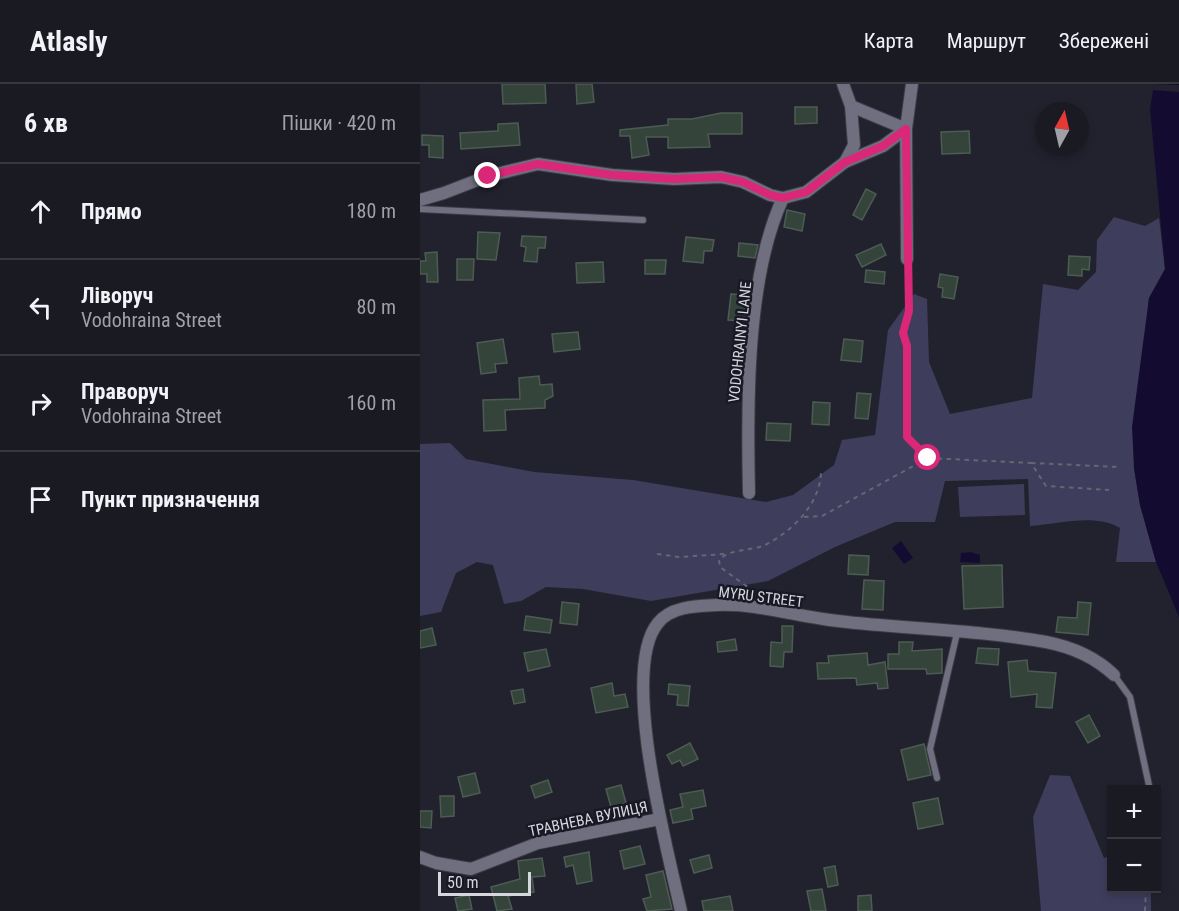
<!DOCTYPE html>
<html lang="uk">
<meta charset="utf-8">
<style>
:root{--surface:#1a1a23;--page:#23232b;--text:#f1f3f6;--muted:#9fa1a6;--line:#383841}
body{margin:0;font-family:"Roboto Condensed",sans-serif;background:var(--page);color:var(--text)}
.controls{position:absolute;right:18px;bottom:18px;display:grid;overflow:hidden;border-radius:0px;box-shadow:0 3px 9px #0003}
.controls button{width:54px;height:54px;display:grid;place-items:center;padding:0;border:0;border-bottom:2px solid var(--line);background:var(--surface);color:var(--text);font:30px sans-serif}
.compass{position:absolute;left:615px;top:18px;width:54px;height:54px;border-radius:50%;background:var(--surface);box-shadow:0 3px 9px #0003;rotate:8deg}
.scale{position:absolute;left:18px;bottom:15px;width:93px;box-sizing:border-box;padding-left:6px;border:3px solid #d6d6df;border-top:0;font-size:16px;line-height:21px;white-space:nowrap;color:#d6d6df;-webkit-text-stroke:4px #191825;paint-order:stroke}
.stop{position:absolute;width:18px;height:18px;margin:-14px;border:4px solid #db2777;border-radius:50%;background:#fff}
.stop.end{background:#db2777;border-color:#fff;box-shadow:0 2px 6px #0008}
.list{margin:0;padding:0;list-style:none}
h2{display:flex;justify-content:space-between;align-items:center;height:78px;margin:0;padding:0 24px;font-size:26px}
h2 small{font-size:20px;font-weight:400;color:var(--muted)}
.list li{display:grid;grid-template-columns:39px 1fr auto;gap:18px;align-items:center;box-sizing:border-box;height:96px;padding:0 24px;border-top:2px solid var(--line)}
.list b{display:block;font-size:22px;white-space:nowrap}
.list p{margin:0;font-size:20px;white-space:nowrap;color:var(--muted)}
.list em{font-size:20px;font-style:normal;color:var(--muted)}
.icon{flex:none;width:33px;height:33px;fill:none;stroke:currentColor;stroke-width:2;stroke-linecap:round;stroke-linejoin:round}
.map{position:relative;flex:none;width:759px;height:827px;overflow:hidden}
header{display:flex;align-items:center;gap:36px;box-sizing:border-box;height:84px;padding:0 30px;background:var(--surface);border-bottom:2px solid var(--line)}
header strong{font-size:28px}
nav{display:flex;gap:33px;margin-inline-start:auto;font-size:21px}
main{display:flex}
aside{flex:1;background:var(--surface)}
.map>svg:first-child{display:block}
</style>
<header>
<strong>Atlasly</strong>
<nav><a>Карта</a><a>Маршрут</a><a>Збережені</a></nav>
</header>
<main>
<aside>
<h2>6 хв<small>Пішки · 420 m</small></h2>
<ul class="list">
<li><svg class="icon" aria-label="ahead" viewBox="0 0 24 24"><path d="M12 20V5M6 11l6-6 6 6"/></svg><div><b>Прямо</b></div><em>180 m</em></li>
<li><svg class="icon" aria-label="left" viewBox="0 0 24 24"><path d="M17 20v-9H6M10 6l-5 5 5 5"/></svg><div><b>Ліворуч</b><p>Vodohraina Street</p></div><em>80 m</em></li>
<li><svg class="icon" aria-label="right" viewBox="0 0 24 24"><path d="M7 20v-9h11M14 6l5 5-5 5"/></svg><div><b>Праворуч</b><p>Vodohraina Street</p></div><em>160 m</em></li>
<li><svg class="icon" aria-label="arrive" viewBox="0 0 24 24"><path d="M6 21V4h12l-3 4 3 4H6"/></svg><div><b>Пункт призначення</b></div></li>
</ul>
</aside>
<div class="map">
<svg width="759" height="827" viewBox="0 0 759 827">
<rect width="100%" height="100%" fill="#22222f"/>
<g fill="#3e3d5c">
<path d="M694,133L725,142L739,134L745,185L729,214L714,384L720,421L736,478H696L700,444C676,429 638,440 610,442L608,395L525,397L515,438H475L415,463L348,497L231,517L163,505L126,503L101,517L84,520L73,481L57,478L36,489L21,528L0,532V360L30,359L46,375L114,388L213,396L346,418L373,411L414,381L422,356L455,351L468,246L494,210L507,215L509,278L530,330L612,314L623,200L658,206L676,188L677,156Z"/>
<polygon points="604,400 605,431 540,433 538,403"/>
<polygon points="630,691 650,692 684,774 691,772 692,804 731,805 731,827 621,827 613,733"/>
</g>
<g fill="#130c30">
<polygon points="734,0 759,0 759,533 736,478 720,421 714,384 712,343 729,214 745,185 730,25"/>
<polygon points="481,457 493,474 484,480 472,464"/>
<polygon points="551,468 560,471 560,479 540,478 541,469"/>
</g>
<polygon fill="#22222f" points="734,0 759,1 759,8 733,6"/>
<g fill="#35443a" stroke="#4d5c52" stroke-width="1.5">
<polygon points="82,0 125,0 126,19 83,20"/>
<polygon points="156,0 172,0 174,18 157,20"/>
<polygon points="375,23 397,23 397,39 375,40"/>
<polygon points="301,29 322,29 322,50 288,50 290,63 248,64 248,53 226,53 229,71 212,74 210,52 200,52 200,46 248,41 248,35 272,35"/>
<polygon points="98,39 100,61 41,65 40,49 78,47 78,40"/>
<polygon points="549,47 550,69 522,70 521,48"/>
<polygon points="2,51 23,52 23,74 9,73 9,61 2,61"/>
<polygon points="446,105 456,110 442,136 433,131"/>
<polygon points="367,126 385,130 382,147 364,143"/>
<polygon points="58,148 80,149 76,176 57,175"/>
<polygon points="102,152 126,153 125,164 118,164 117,178 104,177 106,163 101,162"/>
<polygon points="266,153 294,156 292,167 284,167 283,179 263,177"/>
<polygon points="319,159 338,161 335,174 318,172"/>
<polygon points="461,160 466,171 442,183 436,171"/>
<polygon points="17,168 18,198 7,198 7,190 0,190 0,177 6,177 5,169"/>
<polygon points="649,172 670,173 669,186 662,185 662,192 648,191"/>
<polygon points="37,175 54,175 53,196 37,196"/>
<polygon points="225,176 246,176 245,190 225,190"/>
<polygon points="183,178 184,198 157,199 156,179"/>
<polygon points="446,186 465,188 464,200 445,198"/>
<polygon points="520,190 538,193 534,215 522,213 523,204 518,203"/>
<polygon points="311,210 327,211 324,237 308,236"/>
<polygon points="158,248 160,265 134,268 132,250"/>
<polygon points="83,255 87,279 75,280 76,288 61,290 57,259"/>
<polygon points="424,255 443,257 441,278 421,276"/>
<polygon points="119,292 120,301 132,300 133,312 125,316 125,324 85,326 86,346 64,347 63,316 100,315 99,294"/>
<polygon points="437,309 451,310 448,335 435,334"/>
<polygon points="393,318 410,319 409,341 392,340"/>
<polygon points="347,339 371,340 370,357 346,356"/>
<polygon points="429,471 449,472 448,491 428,490"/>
<polygon points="582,481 583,523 544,525 542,482"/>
<polygon points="444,496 464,497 463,526 442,525"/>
<polygon points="142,518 159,520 157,541 140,539"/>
<polygon points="658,518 671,519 668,551 636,548 638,533 657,534"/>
<polygon points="106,532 132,536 130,549 104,546"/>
<polygon points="362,542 373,542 372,568 364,568 363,583 350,582 351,558 362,559"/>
<polygon points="12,544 16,561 0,564 0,547"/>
<polygon points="315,555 317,566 298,568 297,558"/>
<polygon points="479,558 493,558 492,567 522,565 522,589 507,590 506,585 468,585 468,570 479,570"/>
<polygon points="558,564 579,565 578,581 556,579"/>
<polygon points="126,565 130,582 108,587 104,569"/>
<polygon points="447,569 448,581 465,578 468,604 458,605 457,599 437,601 436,594 398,595 397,579 409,579 408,572"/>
<polygon points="607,576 608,587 636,589 632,624 616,623 617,610 591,613 588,578"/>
<polygon points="192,599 194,612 205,610 208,623 176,629 171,604"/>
<polygon points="249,600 270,602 268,622 257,621 258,611 248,610"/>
<polygon points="103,605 105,618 94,620 91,607"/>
<polygon points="669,631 680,652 668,659 656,638"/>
<polygon points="270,659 278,675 263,682 260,676 252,680 247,671"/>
<polygon points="504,660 511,691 488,696 481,666"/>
<polygon points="55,689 60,709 43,713 38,693"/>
<polygon points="128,696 132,708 115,714 111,702"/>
<polygon points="201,701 206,719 191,723 186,705"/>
<polygon points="283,706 286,722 271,725 273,735 253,739 250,726 263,723 260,710"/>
<polygon points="20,712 34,712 34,732 21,733"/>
<polygon points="518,714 523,740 498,745 493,719"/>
<polygon points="0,727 12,727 11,744 0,743"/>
<polygon points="220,762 225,780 204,785 200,767"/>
<polygon points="169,768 172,797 157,800 153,781 146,783 144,773"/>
<polygon points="289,771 292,784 274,789 270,776"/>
<polygon points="122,774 125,792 112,793 114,808 88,812 92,825 77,827 71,803 100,795 98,777"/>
<polygon points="415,782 418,801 408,803 404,784"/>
<polygon points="243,787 252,825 227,827 223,815 231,813 226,791"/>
<polygon points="402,805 406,827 391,827 387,807"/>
<polygon points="49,811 52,825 38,827 35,814"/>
<polygon points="451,811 452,827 438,827 438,812"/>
<polygon points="310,812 313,827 284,827 282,817"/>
</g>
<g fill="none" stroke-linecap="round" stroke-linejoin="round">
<g stroke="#3c3c47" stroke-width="8">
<g id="service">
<polyline points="0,125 223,136"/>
<polyline points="694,591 710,613 730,706"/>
<polyline points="517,694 510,665 537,549"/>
</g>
</g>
<g stroke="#3c3c47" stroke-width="14">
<g id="minor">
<polyline points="425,78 434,61 431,22"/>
<polyline points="0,116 24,109 68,92 118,80 192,91 254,95 301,93 323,98 350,111 363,114 386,108 425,78 463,62 486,45 431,22 423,0"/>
<polyline points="487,175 486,45 492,0"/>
<path d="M329,409C327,322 326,193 363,114"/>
<polyline points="0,773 16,779 51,785 118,759 240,735"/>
<path d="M261,827C248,768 199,586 238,539C251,522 278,522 297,521C337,519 379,533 418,537C485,545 560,546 626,558C652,563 675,573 694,591"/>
</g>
</g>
<g stroke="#666672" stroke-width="2" stroke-dasharray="4.5 4.5" stroke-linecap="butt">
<polyline points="488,187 490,227 483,249 487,262 487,353 508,374 611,379 626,402 689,406"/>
<polyline points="611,379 700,383"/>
<polyline points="384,433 402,432 508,374"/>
<polyline points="237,470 259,473 305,470"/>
<path d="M332,510L329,504L300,483L299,476C312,463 332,468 347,460C374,446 401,418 401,387"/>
<polyline points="725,827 726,804"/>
</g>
<use href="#service" stroke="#6f6f7f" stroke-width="6"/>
<use href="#minor" stroke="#6f6f7f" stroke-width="12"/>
</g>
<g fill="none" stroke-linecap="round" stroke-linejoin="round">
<polyline stroke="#db2777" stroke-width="8" points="68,92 118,80 192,91 254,95 301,93 323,98 350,111 363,114 386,108 425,78 463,62 486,45 489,227 483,249 487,262 487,353 508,374"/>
</g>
<g text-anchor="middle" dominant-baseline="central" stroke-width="5" stroke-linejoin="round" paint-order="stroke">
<g font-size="15" fill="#d6d6df" stroke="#191825">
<text transform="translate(320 258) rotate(-84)">VODOHRAINYI LANE</text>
<text transform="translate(341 513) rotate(7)">MYRU STREET</text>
<text transform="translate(168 735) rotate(-12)">ТРАВНЕВА ВУЛИЦЯ</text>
</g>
</g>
</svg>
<div class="controls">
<button>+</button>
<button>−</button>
</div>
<svg class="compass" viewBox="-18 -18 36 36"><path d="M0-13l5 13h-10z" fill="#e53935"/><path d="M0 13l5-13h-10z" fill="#9fa1a6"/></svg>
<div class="scale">50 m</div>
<div class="stop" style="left:508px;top:374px"></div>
<div class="stop end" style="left:68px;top:92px"></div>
</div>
</main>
